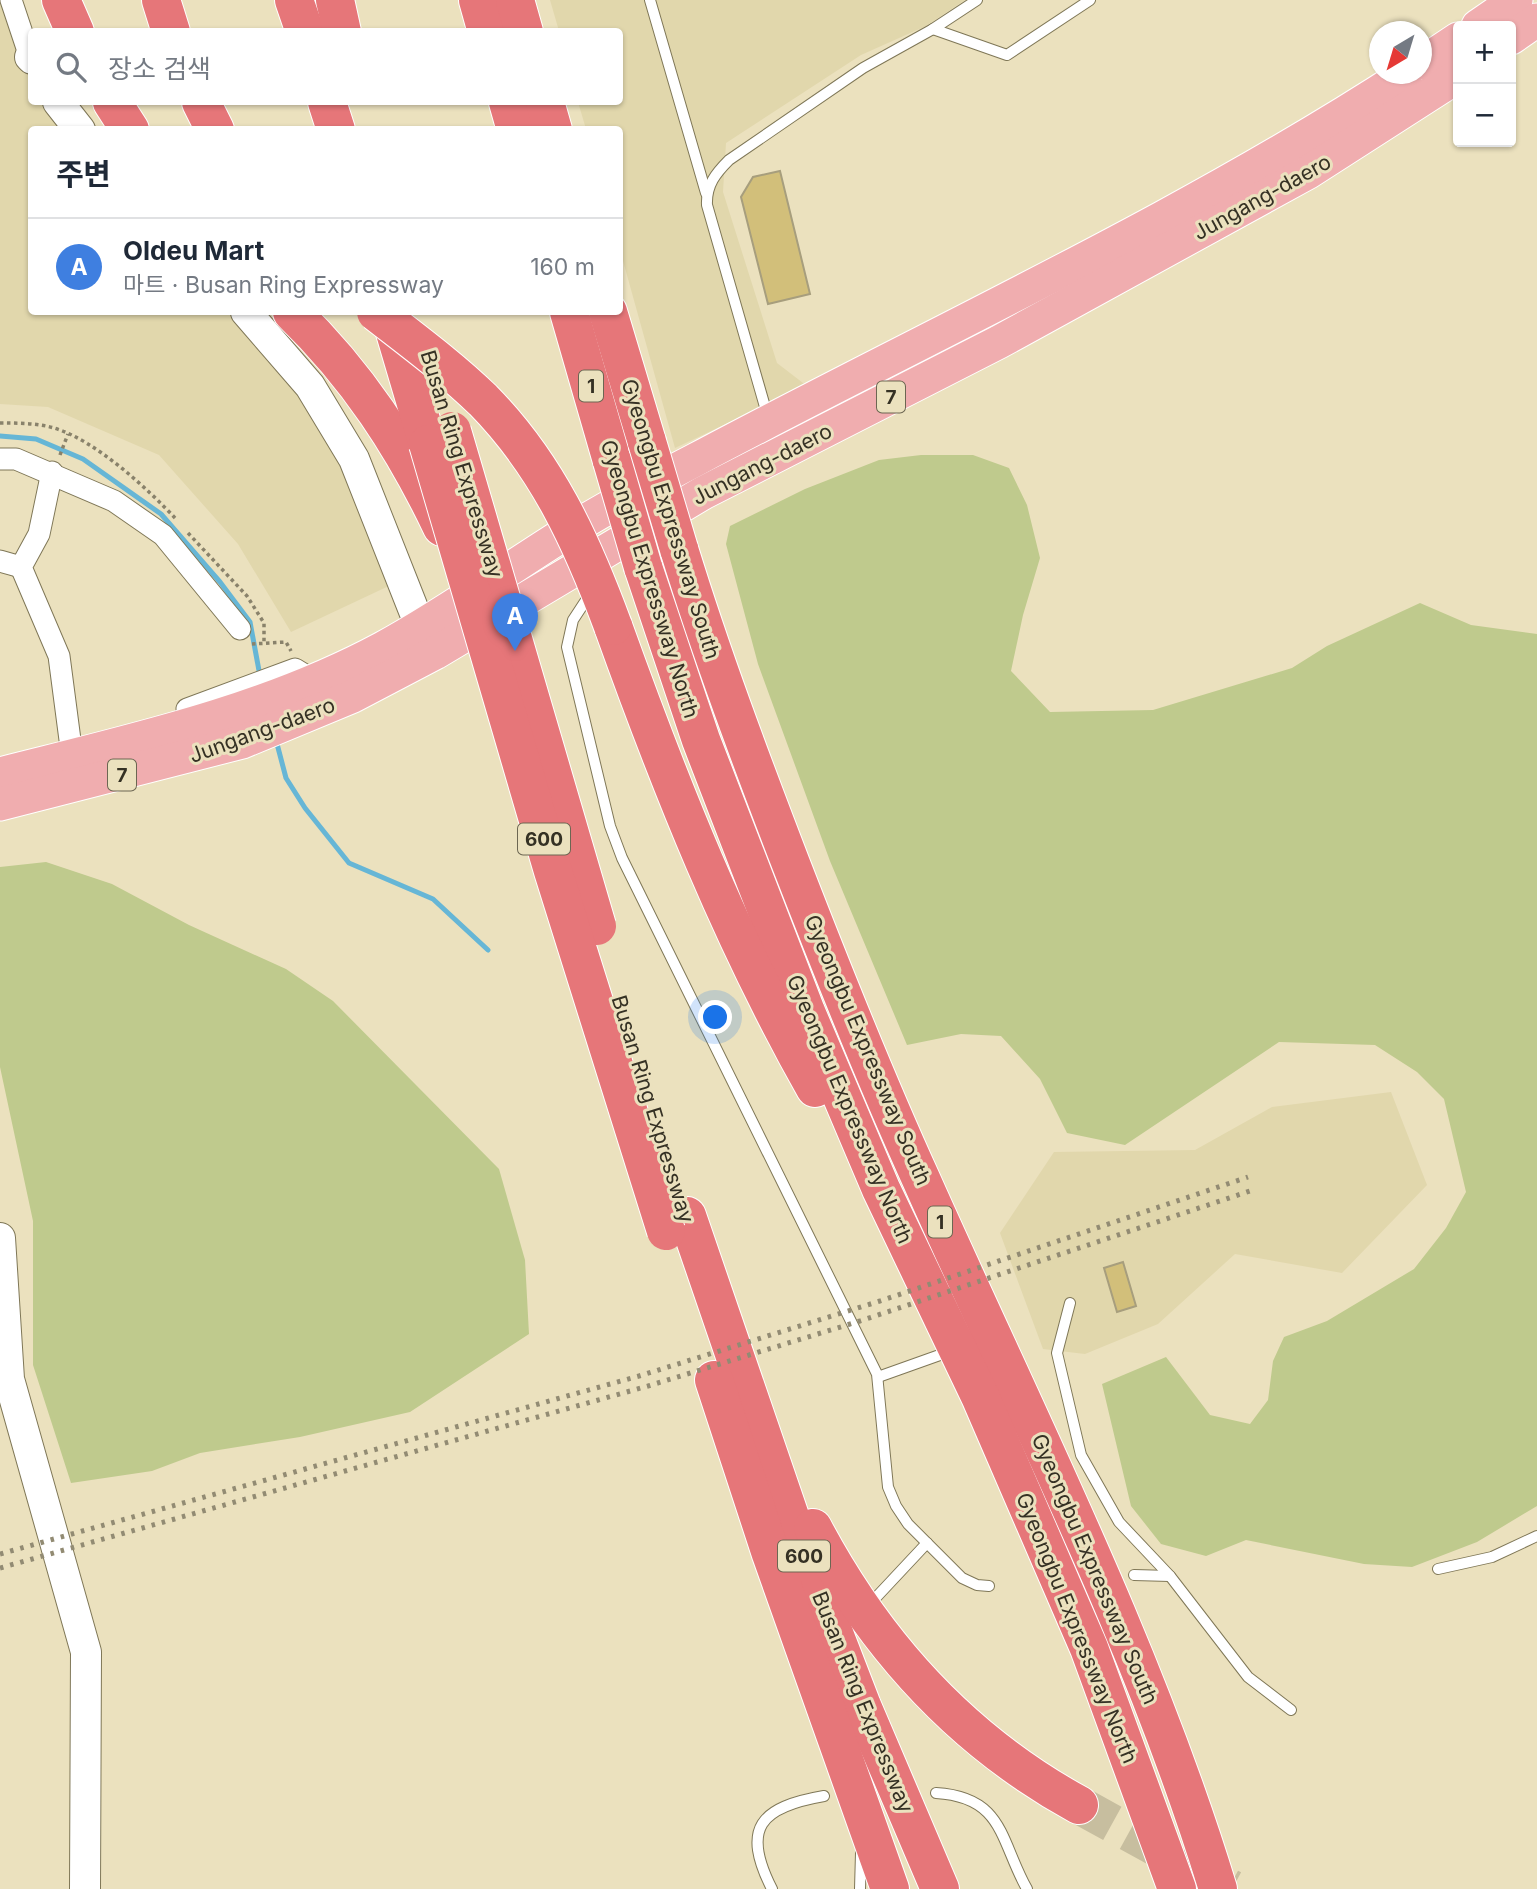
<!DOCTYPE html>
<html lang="ko">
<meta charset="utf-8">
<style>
:root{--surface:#fff;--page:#f2f2f3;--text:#1f2937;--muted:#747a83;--line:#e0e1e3;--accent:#186667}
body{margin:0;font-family:Inter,"Noto Sans KR",sans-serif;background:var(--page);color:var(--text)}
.controls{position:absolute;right:21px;top:21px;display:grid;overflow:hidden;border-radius:7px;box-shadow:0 2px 5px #0004}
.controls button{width:63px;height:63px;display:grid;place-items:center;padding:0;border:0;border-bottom:2px solid var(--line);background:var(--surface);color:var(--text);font:35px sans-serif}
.compass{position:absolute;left:1369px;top:21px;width:63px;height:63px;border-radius:50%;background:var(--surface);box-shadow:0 2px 5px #0004;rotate:218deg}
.you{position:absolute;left:716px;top:1018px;width:24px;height:24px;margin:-18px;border:5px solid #fff;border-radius:50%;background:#1a73e8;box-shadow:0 0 0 10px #1a73e833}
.badge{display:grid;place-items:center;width:46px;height:46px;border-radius:50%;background:var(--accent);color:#fff;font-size:23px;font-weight:700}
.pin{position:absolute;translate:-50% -58px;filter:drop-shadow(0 2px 4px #0008)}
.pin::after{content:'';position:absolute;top:37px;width:24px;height:21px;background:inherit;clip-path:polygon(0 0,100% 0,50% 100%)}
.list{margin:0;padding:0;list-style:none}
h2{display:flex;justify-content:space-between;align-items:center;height:91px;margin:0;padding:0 28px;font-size:30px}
h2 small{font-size:23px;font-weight:400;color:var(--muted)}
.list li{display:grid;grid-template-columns:46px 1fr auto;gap:21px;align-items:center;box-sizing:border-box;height:98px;padding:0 28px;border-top:2px solid var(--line)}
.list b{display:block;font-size:26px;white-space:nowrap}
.list p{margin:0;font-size:23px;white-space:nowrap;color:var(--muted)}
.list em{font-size:23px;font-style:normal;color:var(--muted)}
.icon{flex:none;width:38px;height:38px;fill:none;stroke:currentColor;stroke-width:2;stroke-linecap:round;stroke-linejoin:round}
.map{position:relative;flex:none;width:1537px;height:1889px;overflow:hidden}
.search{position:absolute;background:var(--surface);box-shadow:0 2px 5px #0004;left:28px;top:28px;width:595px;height:77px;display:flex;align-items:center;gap:18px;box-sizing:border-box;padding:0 24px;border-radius:7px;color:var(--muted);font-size:26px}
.panel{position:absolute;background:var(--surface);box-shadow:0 2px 5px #0004;left:28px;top:126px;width:595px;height:189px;border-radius:7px}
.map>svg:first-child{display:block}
</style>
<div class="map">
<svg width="1537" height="1889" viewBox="0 0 1537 1889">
<rect width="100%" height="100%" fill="#ebe1be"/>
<g fill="#e1d7ac">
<polygon points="0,0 8,0 31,72 32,102 45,102 68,129 32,130 32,312 232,312 269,350 339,457 393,584 291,632 238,544 159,455 48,407 0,404"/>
<polygon points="550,0 965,0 926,26 861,55 726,143 723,192 777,363 803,383 815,382 675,448 620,250 620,130 586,129 578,102 620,102 620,32 559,31"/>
<polygon points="1391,1092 1427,1185 1342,1273 1235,1254 1158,1324 1085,1354 1043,1349 1000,1233 1054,1152 1195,1150 1272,1107"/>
</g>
<g fill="#bfca8d">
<polygon points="921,455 973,455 1009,468 1027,505 1040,558 1023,615 1011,671 1050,712 1153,710 1292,668 1327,646 1420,603 1471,625 1537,634 1537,1506 1477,1542 1412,1567 1364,1564 1246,1540 1206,1556 1161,1544 1131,1506 1102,1384 1166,1357 1210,1415 1250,1424 1268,1400 1273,1361 1284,1337 1327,1321 1414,1269 1446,1228 1466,1192 1444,1099 1417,1072 1375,1045 1279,1042 1125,1145 1067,1133 1040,1079 1001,1036 961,1034 907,1045 830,861 758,664 726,544 730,526 805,489 879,460"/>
<polygon points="46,862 112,884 189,925 286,969 333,1001 499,1169 525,1260 529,1334 410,1412 300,1437 200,1453 152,1471 71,1483 33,1365 33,1221 0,1067 0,867"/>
</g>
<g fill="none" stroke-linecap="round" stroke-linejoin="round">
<g stroke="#66b6d6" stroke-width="5">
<polyline points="0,436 36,439 83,459 161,514 220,582 250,622 260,676"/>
<polyline points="276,740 286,778 305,808 349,863 433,899 488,950"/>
</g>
</g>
<g fill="#d2bf7a" stroke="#a79e7d" stroke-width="2">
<polygon points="780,171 810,294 768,304 741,197 753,177"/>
<polygon points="1123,1262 1136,1306 1117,1312 1104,1268"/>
</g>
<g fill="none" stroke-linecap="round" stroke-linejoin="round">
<polyline stroke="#c7be9f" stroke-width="38" stroke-dasharray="38 19" stroke-linecap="butt" points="1079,1805 1232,1889"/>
<g stroke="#7f7757" stroke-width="12">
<g id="lane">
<polyline points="650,0 706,193"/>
<polyline points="977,0 933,29 1007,55 1090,0"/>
<path d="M778,452L707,205C706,185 716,173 729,160L863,68L933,29"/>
<polyline points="592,591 573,620 567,647 610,826 622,858 877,1374 888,1487 896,1506 908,1524 962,1578 977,1585 989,1586"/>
<polyline points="1070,1303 1057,1353 1081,1455 1119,1522 1170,1576 1248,1677 1291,1710"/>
<polyline points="878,1377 951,1351"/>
<polyline points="1438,1569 1492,1557 1537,1536"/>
<polyline points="1134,1575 1170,1576"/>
<polyline points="868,1606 927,1543"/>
<path d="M936,1793C1004,1797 1000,1841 1027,1889"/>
<path d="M772,1889C741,1828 760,1807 824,1796"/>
<polyline points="860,1889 861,1853"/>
</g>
</g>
<g stroke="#7f7757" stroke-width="23">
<g id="street">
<polyline points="11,0 30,57"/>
<polyline points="0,459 16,459 114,501 163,535 240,629"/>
<polyline points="52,472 39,534 21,567 59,656 70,740"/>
<polyline points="0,561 21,567"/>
<polyline points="187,709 295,669 313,680"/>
</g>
</g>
<g stroke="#7f7757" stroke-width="32">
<g id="secondary">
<polyline points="30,57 32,59"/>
<polyline points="58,102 80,130"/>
<polyline points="246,312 310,386 354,459 420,626 432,648"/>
<polyline points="0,1238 9,1379 86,1652 85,1889"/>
</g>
</g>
<g stroke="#fff" stroke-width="35">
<g id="primary">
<polyline points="1478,26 1516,0"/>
<polyline points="1511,38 1537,20"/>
<polyline points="1422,63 1458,39"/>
<path d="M0,774C130,741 264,712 383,648C453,610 517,562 585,521C621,500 658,479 695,460C933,333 1180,221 1406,74"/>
<polyline points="0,804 242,742 353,696 435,653 703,493 999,342 1307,173 1458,76"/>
</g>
</g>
<g stroke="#fff" stroke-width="40">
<g id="highway">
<polyline points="61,0 75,32"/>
<polyline points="161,0 171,32"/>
<polyline points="294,0 305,32"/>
<polyline points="335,0 342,32"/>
<polyline points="478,0 487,32"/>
<polyline points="515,0 524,32"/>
<polyline points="112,102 130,130"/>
<polyline points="201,102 215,130"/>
<polyline points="327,102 336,130"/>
<polyline points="508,102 516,130"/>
<polyline points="545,102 553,130"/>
<path d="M292,312C357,375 403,445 442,527"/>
<polyline points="389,312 428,444"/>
<polyline points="569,312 612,461"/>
<polyline points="608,312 647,442"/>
<path d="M679,549C712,656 751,760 791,864C832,970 874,1076 921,1179C1025,1413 1143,1643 1218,1889"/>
<polyline points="643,567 701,740 806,1012 881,1189 980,1396 1089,1648 1177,1889"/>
<path d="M613,626C670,785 732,941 815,1088"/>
<polyline points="687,1216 798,1540 862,1706 940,1889"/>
<polyline points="714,1380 771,1554 890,1889"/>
<path d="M813,1528C875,1645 962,1741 1079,1805"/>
</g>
</g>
<g stroke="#89826b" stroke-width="3.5" stroke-dasharray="3.5 3.5" stroke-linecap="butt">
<path d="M0,423C18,423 37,423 54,428C95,440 147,488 176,519"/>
<polyline points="60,455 68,434"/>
<polyline points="188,533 247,596 264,623 264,644"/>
<polyline points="252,644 286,642 291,651"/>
</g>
<use href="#lane" stroke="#fff" stroke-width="10"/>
<use href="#street" stroke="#fff" stroke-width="21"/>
<use href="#secondary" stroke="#fff" stroke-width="30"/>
<use href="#primary" stroke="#f0adaf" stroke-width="33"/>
<use href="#highway" stroke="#e67679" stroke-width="38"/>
<g stroke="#928b73" stroke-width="5" stroke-dasharray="3.5 7" stroke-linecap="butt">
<polyline points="0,1554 639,1376 880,1301 1248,1177"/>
<polyline points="0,1568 648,1386 860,1321 1253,1190"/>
</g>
<g stroke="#fff" stroke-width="40" stroke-linecap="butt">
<g id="highway-bridge">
<path d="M376,312C412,340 450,368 483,400C547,465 582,542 613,626"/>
<polyline points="452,431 597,926"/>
<polyline points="647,442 679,549"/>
<polyline points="428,444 553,871 666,1231"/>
<polyline points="612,461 643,567"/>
</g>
</g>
<use href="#highway-bridge" stroke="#e67679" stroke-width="38"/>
</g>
<g text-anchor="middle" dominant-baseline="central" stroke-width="6" stroke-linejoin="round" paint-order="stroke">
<g fill="#ebe1be" stroke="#6c6652" stroke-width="2">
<rect x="579" y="370.5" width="24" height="31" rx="5"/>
<rect x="877" y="381.5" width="28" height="31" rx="5"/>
<rect x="108" y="759.5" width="28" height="31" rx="5"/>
<rect x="518" y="823.5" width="52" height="31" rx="5"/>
<rect x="928" y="1206.5" width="24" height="31" rx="5"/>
<rect x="778" y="1540.5" width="52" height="31" rx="5"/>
</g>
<g font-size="19" font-weight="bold" fill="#353124">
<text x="591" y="386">1</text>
<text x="891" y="397">7</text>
<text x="122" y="775">7</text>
<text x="544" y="839">600</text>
<text x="940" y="1222">1</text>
<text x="804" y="1556">600</text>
</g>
<g font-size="21" fill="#353124" stroke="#ebe1be">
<text transform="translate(1262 197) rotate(-29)">Jungang-daero</text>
<text transform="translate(462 464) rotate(73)">Busan Ring Expressway</text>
<text transform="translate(762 464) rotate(-27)">Jungang-daero</text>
<text transform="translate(671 519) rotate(73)">Gyeongbu Expressway South</text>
<text transform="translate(650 579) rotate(73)">Gyeongbu Expressway North</text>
<text transform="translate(262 730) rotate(-20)">Jungang-daero</text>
<text transform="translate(868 1050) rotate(67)">Gyeongbu Expressway South</text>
<text transform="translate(653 1109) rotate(73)">Busan Ring Expressway</text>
<text transform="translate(850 1109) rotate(67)">Gyeongbu Expressway North</text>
<text transform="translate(1095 1569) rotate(67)">Gyeongbu Expressway South</text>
<text transform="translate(1077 1628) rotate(68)">Gyeongbu Expressway North</text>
<text transform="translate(863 1702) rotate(68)">Busan Ring Expressway</text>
</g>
</g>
</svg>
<div class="controls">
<button>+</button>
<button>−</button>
</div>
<svg class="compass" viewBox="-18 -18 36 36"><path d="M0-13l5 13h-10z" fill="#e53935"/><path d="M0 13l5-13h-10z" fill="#747a83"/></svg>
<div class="you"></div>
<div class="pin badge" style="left:515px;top:651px;background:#3f7fe0">A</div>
<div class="search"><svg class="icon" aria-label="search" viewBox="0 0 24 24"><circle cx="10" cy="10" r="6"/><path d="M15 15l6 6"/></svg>장소 검색</div>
<section class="panel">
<h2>주변<small></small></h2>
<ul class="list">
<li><span class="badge" style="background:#3f7fe0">A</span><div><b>Oldeu Mart</b><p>마트 · Busan Ring Expressway</p></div><em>160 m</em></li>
</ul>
</section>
</div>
